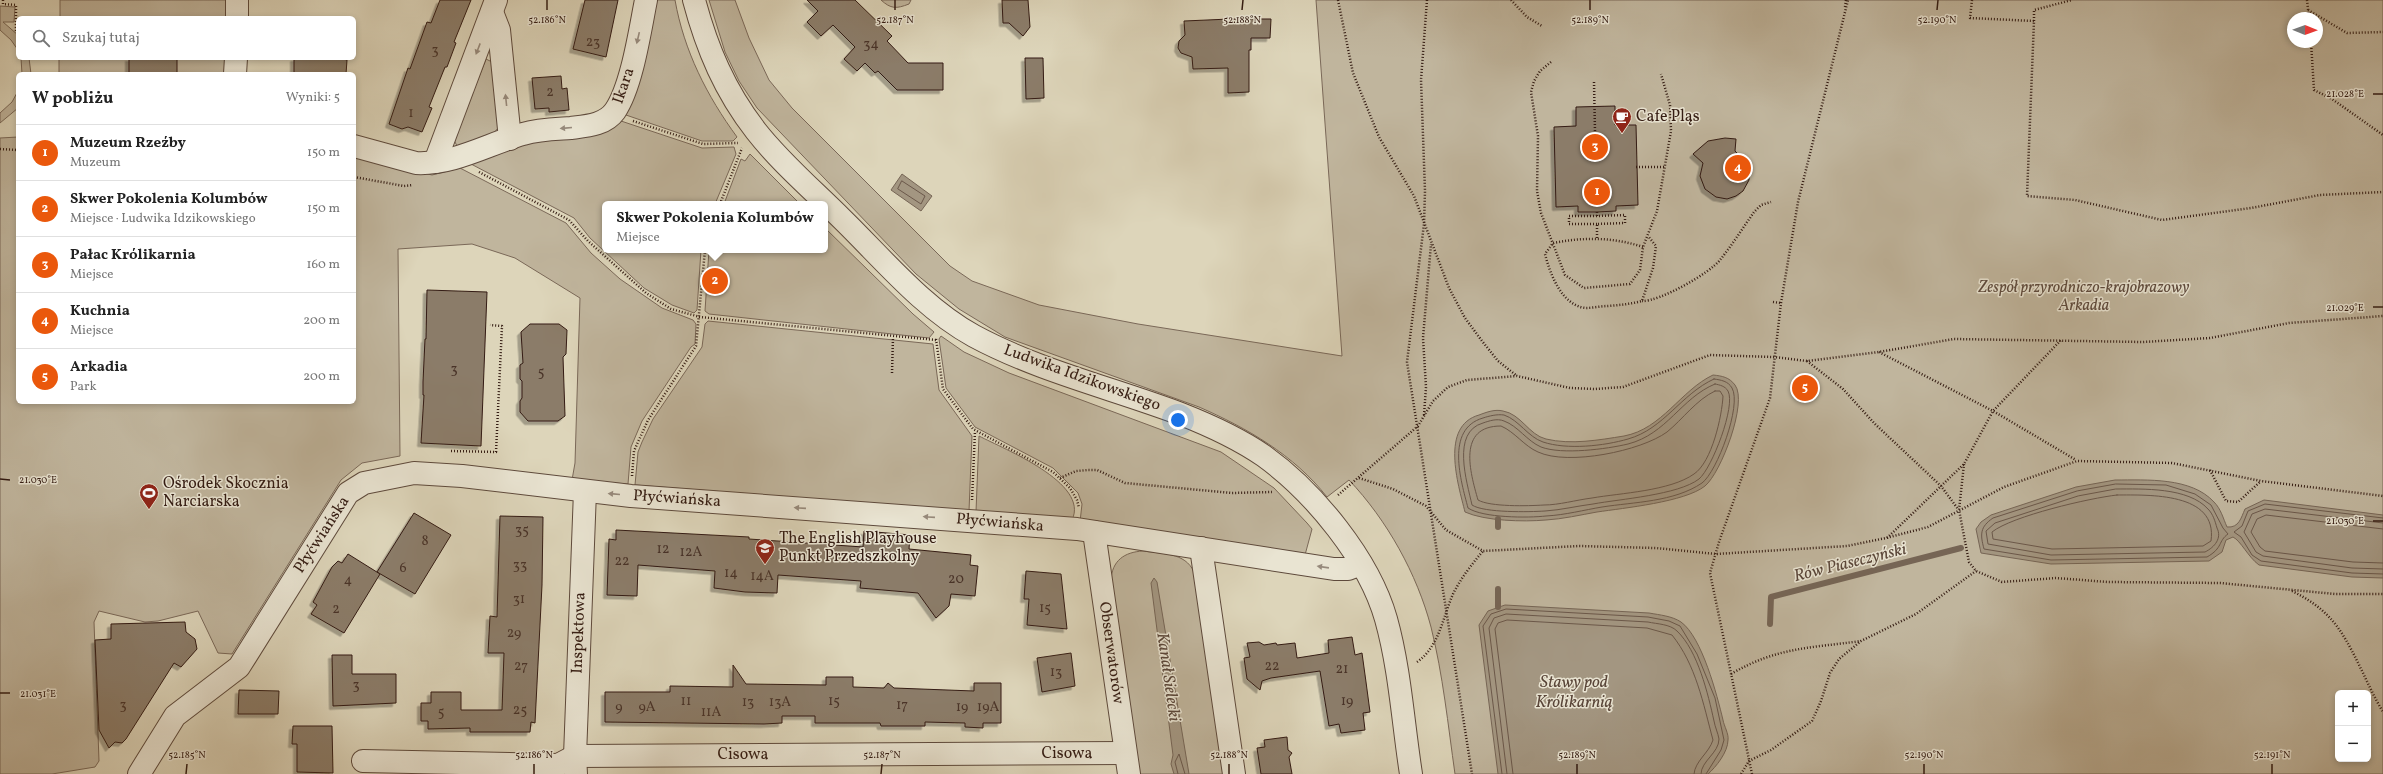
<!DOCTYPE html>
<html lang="pl">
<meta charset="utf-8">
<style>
:root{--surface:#fff;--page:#f6f6f6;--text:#222;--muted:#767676;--line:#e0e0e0;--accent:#ea580c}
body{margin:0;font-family:Vollkorn,serif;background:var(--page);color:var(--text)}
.controls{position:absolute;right:12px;bottom:12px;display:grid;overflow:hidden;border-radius:6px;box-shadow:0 2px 6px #0003}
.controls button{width:36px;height:36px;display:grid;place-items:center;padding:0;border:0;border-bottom:1px solid var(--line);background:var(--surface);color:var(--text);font:20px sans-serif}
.compass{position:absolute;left:2287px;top:12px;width:36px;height:36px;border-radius:50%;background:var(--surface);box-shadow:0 2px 6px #0003;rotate:91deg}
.you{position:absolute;left:1178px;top:420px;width:14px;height:14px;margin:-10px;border:3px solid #fff;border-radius:50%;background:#1a73e8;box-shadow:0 0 0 6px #1a73e833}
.badge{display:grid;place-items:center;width:26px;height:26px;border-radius:50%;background:var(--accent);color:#fff;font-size:13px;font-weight:700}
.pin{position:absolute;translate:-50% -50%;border:2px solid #fff;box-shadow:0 1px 4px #0006}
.popup{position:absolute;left:602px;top:201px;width:226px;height:52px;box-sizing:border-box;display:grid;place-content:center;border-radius:6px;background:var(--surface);filter:drop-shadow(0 1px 3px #0005);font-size:13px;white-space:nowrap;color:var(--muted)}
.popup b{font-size:15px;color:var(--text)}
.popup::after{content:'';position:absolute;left:50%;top:100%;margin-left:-8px;border:8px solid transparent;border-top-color:var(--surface)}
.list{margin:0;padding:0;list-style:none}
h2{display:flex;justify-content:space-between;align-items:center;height:52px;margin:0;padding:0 16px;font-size:17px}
h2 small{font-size:13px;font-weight:400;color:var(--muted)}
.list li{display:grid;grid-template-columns:26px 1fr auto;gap:12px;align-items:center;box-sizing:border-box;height:56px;padding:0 16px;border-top:1px solid var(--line)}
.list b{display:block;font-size:15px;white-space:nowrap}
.list p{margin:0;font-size:13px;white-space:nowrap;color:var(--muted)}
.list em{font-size:13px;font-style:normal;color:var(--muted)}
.icon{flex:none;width:22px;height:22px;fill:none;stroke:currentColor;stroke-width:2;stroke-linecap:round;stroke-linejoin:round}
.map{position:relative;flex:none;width:2383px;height:774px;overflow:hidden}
.search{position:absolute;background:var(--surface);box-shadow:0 2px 6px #0003;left:16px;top:16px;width:340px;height:44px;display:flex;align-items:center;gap:10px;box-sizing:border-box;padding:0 14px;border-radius:6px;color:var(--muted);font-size:15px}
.panel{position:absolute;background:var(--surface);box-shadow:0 2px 6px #0003;left:16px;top:72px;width:340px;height:332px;border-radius:6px}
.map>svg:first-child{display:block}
</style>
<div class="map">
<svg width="2383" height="774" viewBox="0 0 2383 774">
<defs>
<filter id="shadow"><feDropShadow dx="-3.5" dy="3.5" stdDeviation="0" flood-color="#0004"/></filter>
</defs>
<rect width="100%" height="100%" fill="#ddd5ba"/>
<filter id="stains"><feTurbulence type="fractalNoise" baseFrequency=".005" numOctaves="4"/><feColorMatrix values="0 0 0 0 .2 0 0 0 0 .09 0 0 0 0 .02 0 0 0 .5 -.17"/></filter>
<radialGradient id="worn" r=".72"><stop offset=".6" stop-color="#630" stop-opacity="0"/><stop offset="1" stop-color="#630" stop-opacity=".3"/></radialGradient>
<g fill="#c0b59d" stroke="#7a6858" fill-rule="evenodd">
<polygon points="60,0 227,0 226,18 60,18"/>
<path d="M656,0H675C684,51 707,96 737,137L733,141H702L623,114Z"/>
<path d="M709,0H735L749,38L769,80L792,108L950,266L972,281L1039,305L1138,324L1342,356L1316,0H2383V774H1455C1448,725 1443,675 1431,627C1417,574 1387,520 1349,480L1327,497C1294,455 1247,428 1199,407L1005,337L959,309L916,274L757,108L739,81L725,52ZM2293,18H2317V42H2293ZM2338,693H2368V759H2338Z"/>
<path d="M881,0H911L909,4C896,9 891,9 881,0Z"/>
<polygon points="0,6 15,7 14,22 3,22 18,35 18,50 11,40 0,30"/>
<polygon points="21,58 29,58 31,74 22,74"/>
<rect x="59" y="58" width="167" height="16"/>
<polygon points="486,59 492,62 498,128 492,135 457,146 454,140"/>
<polygon points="18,91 18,108 0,123 0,113 12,102"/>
<polygon points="618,120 702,148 734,147 736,154 715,204 605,204 605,250 701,250 697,310 694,313 672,305 644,288 590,238 574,218 471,164 523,144"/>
<polygon points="18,137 18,402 354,402 354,156 432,175 460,168 566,223 591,253 620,279 662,308 693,320 696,324 695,344 691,347 642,421 631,447 628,484 572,480 575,463 580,298 515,258 472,244 398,249 400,456 362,463 341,480 232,654 218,653 198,611 158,621 145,622 99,611 94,622 99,761 95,767 52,774 0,774 0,138"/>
<polygon points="750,154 800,204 801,204 724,204 741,159 745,161"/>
<polygon points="825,228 913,314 934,332 929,338 709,314 705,311 709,250 825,250"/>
<polygon points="708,321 933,344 939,390 972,436 969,511 635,485 638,452 642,442 653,419 702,347 705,324"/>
<polygon points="941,336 964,352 1009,373 1221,452 1274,488 1307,523 1312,529 1305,555 1080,522 1082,504 1078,493 1053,468 975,427 946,388 939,339"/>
<path d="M979,436C1004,449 1090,483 1072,520L976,512Z"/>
<path d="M1143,551C1162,554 1185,552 1194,572L1223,774H1139L1111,580C1112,561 1124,552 1143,551Z"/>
</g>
<g fill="#a39681" stroke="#766555">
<polygon points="902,174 932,196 921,211 891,190"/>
<path d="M1713,375C1722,376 1729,377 1735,385C1748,402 1721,473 1705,486C1685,502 1624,508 1597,512C1580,515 1563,519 1546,520C1523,522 1485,521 1465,512C1458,484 1440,426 1479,415C1487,412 1495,409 1503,411C1521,414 1529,435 1546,439C1571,445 1599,440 1624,436C1662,429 1681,390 1713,375Z"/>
<path d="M2115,480C2147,480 2191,477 2214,502C2221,509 2223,518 2227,527C2239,528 2241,518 2245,509L2264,500L2383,515V578L2352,577L2259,565C2248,557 2241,541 2233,537L2226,540L2222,552L2209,561L2051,564L1981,553L1976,529L1981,522L1991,515L2076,487Z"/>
<polygon points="1154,578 1157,582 1189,774 1174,774 1171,764 1173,755 1151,583"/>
<path d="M1505,605L1649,613C1660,615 1672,616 1681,622C1702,637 1717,695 1723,720C1724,726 1729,734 1728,740C1728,752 1716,767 1708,774H1498L1479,625L1488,611Z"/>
</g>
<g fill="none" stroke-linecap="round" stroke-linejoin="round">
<g stroke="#6b584a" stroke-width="1">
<polygon points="902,181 925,196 921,204 898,189"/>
<path d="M1714,379C1721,380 1728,381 1732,388C1742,405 1717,472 1702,483C1674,502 1634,502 1602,507C1584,510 1565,515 1546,516C1528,518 1483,518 1468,508C1461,481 1445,429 1483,418C1489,416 1497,414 1504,415C1519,420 1528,437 1543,442C1567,450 1604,446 1628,439C1664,429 1681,394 1714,379Z"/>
<path d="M1715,384C1720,385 1725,386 1728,391C1736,406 1712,468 1699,479C1678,495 1620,499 1593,504C1577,506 1561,510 1545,511C1530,512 1484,513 1472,505C1467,482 1451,432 1483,423C1489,421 1497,418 1504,421C1518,426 1527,441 1541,447C1562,455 1607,449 1628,444C1667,434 1681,398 1715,384Z"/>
<path d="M1715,391H1720L1723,396C1722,416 1712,462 1694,474C1670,491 1621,493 1592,498C1576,500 1559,505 1544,505C1528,506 1490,507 1478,500C1470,472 1457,426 1501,426C1515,432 1524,446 1538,452C1568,466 1641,451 1667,432C1683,419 1696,400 1715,391Z"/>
<path d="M2116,484L2166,485L2195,494L2211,505L2223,528L2228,534C2218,541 2223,548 2207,557L2051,560L1984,549C1980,534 1980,527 1993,518L2077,491Z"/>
<path d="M2116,489C2143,489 2188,487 2208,509C2213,514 2215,521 2217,528C2222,538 2215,547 2205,552L2051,555L1988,544L1986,531L1995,523L2078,496Z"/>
<path d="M2117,495C2149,495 2218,492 2211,541L2203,546L2052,549L1993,539L1992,532C2012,516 2090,498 2117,495Z"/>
<polyline points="2383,518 2265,504 2248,511 2242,526 2234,532 2241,537 2252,555 2261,561 2352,573 2383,574"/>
<polyline points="2383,523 2265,509 2252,514 2244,532 2256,552 2263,556 2352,568 2383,569"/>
<polyline points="2383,529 2266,515 2257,519 2251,532 2260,547 2265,551 2353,562 2383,563"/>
<polyline points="1178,774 1175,762 1179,754 1185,774"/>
<polyline points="1502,774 1483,626 1491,614 1506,609 1648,617 1669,621 1680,626 1697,654 1715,698 1724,740 1721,750 1706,774"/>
<path d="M1507,774L1489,628L1494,618L1506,614L1648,622C1657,624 1670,624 1677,631C1698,651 1708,694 1714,721C1715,727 1718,733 1719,739C1719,753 1701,761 1701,774"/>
<path d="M1513,774L1495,629L1498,623L1507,620L1647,628L1672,635C1696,665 1703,703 1713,740C1709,753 1695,761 1694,774"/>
</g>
<g stroke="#766555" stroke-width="6">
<polyline points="1498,527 1498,519"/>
<polyline points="1498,589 1498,607"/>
<polyline points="1770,624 1771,597 1961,548"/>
</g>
</g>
<g fill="#8b7c69" stroke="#331b12" filter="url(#shadow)">
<polygon points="440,0 471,0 454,42 456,43 447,67 445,67 429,107 432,108 422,132 408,127 402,129 389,124 408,68 410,69 427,22 431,23"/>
<polygon points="585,0 618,0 606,57 573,49"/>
<polygon points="807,0 855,0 892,36 887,41 908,63 943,63 943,90 897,90 878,71 875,73 865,63 857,71 844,59 855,47 833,25 821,36 807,22 818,11"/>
<polygon points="1002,0 1028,0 1030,27 1023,36 1009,23 1003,23"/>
<polygon points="1230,19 1271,19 1270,38 1251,38 1251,50 1249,50 1249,92 1228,93 1228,68 1193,69 1192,57 1181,53 1178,48 1179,41 1185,35 1184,21"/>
<rect x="129" y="58" width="48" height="16"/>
<polygon points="294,58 339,58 347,60 346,74 294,74"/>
<polygon points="1025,58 1043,58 1044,98 1026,99"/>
<polygon points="561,76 562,89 567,88 569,110 549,112 549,108 535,109 532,78"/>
<polygon points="1615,106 1615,125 1636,125 1638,205 1616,206 1616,211 1597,212 1578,212 1578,206 1556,207 1554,127 1576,126 1576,107"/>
<polygon points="1725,138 1736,139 1735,151 1746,162 1749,174 1749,180 1743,191 1736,196 1727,199 1716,197 1705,189 1700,176 1703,163 1693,154 1708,141"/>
<polygon points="427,290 487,292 481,446 421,443 424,395 423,395 423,382 425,339 426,339"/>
<polygon points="530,324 559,324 567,330 566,354 563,357 565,416 558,421 528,421 520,412 520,401 522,398 522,381 520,379 520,365 523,363 521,332"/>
<polygon points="414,513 451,535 415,594 377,572"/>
<polygon points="500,516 543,517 542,585 535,723 531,722 530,732 470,732 470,728 428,729 428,721 421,721 421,703 431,703 431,692 461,692 461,710 502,710 504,653 488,653 490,616 497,617"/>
<polygon points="616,530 749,537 749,539 863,547 864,531 910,535 909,549 971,555 970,565 978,566 975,596 951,594 949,606 936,618 918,593 860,588 861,581 778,575 777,593 745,592 714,588 715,571 638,565 637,596 607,595 609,539 616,540"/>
<polygon points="348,554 380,574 344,633 311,614 317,605 313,602 332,567 338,561 342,563"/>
<polygon points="1026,571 1061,574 1067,629 1027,625 1029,599 1024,599"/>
<polygon points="185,622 186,632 195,639 197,649 181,667 174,663 126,739 122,743 115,742 109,748 99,730 95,640 111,639 111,624"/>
<polygon points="1352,637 1355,655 1362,653 1366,682 1370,712 1363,713 1365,730 1341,733 1339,724 1329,726 1320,671 1271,678 1262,681 1260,690 1247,679 1244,658 1250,657 1247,643 1259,642 1264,645 1276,643 1277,645 1295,643 1297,658 1329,653 1328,640"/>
<polygon points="1071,653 1075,686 1042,692 1037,658"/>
<polygon points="332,655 352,655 352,674 396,674 396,703 333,706"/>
<polygon points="733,665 746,684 826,685 826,677 853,677 853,687 884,688 888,683 894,688 974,691 974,683 1001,683 1001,723 983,723 983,728 965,727 965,723 925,722 925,726 881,726 880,723 815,723 815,716 782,716 782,723 764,724 605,722 605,692 670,692 670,686 733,687"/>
<polygon points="239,690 279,691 278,714 238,714"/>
<polygon points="293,726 332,726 333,773 297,772 297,744 292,744"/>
<polygon points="1287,737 1288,750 1292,753 1289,757 1292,774 1261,774 1257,748 1265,747 1264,740"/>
</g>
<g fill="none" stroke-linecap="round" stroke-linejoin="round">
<g stroke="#5e4a3c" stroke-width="24">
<g id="minor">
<polyline points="492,12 499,30 510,139"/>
<polyline points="237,18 237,0"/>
<polyline points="235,74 236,58"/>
<path d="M354,146L416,163C453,165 488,144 523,134C539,129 556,129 571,128C587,126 605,125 615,111C632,86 640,30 646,0"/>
<polyline points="435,162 496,0"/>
<polyline points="1094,532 1129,774"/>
<polyline points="1201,548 1234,774"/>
<polyline points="363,761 558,765 575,756 1125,753"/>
<polyline points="139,774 175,716 239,667 348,493 364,483 414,473 462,476 631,496 1077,529 1334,569 1348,569 1361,564"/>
<polyline points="576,774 575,756 585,491"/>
</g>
</g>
<g stroke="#5e4a3c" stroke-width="24">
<path id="tertiary" d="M694,0C707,49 725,91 756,131C781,163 813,190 842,219C883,259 923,308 974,336C1039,371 1112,388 1181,414C1209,425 1238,438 1264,456C1314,492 1369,559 1386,619C1400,669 1403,723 1411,774"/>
</g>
<g stroke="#331b12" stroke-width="2.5" stroke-dasharray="1 2" stroke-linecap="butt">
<polyline points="3,0 3,4 16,5 16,33"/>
<polyline points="1338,0 1353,73 1379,137 1414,196 1449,288 1465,318 1482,341 1498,361 1517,376"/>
<polyline points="1427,0 1421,80 1425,191 1424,224 1407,362 1472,774"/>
<polyline points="1511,0 1527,17 1542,26"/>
<polyline points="1972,0 1970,18 2034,21 2027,196 2075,200 2162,220 2251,208 2320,195 2383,192"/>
<polyline points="2307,0 2309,18"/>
<polyline points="1845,7 1846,0"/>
<polyline points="2308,10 2347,33 2383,32"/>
<polyline points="2034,21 2034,10 2072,0"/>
<polyline points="2311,42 2314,90 2332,99 2383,135"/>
<polyline points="1551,62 1540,71 1534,81 1531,92 1538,136 1537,191 1541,213 1565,275 1584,288 1630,284 1640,270 1643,247 1657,211 1671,131 1670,105 1661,74"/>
<polyline points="1594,82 1595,132"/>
<polyline points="633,121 703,144 738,143"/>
<polyline points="0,149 18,150"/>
<polyline points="1636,167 1664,167"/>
<polyline points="479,172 569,220 588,241 646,293 671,309 700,317 936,340"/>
<polyline points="354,177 404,186 413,185"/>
<polyline points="720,204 742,148"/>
<polyline points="1597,212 1597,216 1625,215 1625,223 1597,224 1597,238"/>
<polyline points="1597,224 1569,224 1569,216 1597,216"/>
<path d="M1643,247C1613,237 1584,237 1553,243L1545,254C1550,274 1562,306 1586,308C1593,308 1601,306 1608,306C1620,305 1631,304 1642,301L1653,268L1656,246L1648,236"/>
<path d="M1642,301C1659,302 1710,273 1720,260C1732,245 1743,228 1754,212L1761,205L1771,202"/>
<polyline points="1773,302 1781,303"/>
<polyline points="936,339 943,389 973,429 1053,472 1070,488 1077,500 1079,508"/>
<polyline points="1879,352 1993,411 2076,460"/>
<polyline points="1807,361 1843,389 1875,424 1941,486 1958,509"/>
<polyline points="892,373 893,337"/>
<polyline points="1424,415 1426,387 1423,338 1431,244"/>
<polyline points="451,451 496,452 502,326 490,325"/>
<polyline points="1964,464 1959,510 1969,562 1976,571 2002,582 2056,578 2108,582 2220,583 2335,594 2383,594"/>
<polyline points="2210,470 2226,501 2238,502 2261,481"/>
<polyline points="632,476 634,451 648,420 696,346 705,250"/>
<polyline points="1060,478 1076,471 1088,470 1097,470 1125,483 1232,493 1272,492"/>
<polyline points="1359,478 1393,489 1426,506 1446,530 1483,551 1579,546 1656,548 1716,554 1847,546 1886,538 1928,527 2004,487 2077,461 2172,463 2261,481 2383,496"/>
<polyline points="1338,495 1418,426 1433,401 1448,387 1467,380 1517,376 1570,388 1595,389 1623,387 1710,355 1774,357 1807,361 1879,352 1954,339 2143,342 2210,338 2289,323 2383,316"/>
<polyline points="972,500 975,431"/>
<polyline points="1887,538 1964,464 1993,411 2062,339"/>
<path d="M2292,591C2306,598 2319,606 2330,618C2351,640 2366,684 2383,712"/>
<path d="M1417,662C1439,647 1443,617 1453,594C1461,578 1472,564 1483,551"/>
<path d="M1731,674C1777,647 1811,648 1861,641"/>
<polyline points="1741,774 1749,761 1771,750 1812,721 1821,701 1830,673 1839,659 1861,641 1916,614 1976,571"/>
<polyline points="1752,774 1710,573 1719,542 1770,398 1781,303 1798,202 1848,0"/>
</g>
<use href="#minor" stroke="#e9e4d2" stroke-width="22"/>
<use href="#tertiary" stroke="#e9e4d2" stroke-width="22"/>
</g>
<defs><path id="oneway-solid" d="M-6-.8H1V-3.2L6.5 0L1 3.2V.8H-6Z"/></defs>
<g fill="#978a7c">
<use href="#oneway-solid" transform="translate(638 38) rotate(103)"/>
<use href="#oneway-solid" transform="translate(478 49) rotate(111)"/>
<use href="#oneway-solid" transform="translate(506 100) rotate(-96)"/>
<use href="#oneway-solid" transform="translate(566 128) rotate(175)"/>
<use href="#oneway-solid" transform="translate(614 494) rotate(-175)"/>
<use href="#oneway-solid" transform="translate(800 508) rotate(-176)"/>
<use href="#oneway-solid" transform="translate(929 517) rotate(-176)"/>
<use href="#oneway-solid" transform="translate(1323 567) rotate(-172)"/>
</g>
<path fill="none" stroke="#331b12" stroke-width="1.5" d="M547,10V0M895,10V0M1242,10L1243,0M1590,10V0M1937,10L1938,0M2373,94H2383M2373,307H2383M0,479L10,480M2373,521H2383M0,693H10M186,774L187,764M534,774V764M881,774L882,764M1229,774V764M1577,774V764M1924,774V764M2272,774V764"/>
<defs>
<g id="cafe-pin" transform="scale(1)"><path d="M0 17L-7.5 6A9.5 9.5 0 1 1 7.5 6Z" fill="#8f2418" stroke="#e9e4d2"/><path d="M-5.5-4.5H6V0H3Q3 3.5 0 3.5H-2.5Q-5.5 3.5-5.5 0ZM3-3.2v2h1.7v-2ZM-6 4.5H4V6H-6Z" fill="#fff"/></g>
<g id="stadium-pin" transform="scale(1)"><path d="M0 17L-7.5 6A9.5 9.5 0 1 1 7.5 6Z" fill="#8f2418" stroke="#e9e4d2"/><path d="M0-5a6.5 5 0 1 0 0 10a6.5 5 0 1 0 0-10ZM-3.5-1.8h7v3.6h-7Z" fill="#fff"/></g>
<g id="school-pin" transform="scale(1)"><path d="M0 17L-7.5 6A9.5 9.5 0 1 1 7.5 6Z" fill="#8f2418" stroke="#e9e4d2"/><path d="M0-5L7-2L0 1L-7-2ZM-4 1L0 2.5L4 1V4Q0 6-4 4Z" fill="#fff"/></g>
</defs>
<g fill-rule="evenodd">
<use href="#cafe-pin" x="1622" y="117"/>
<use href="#stadium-pin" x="149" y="493"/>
<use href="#school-pin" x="765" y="548"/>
</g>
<g text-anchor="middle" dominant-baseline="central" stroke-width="3" stroke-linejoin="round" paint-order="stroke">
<g font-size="14" fill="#493328">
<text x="593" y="42">23</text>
<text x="871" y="44">34</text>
<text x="435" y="50">3</text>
<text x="550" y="92">2</text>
<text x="411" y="113">1</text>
<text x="454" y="369">3</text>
<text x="541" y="372">5</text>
<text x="522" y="530">35</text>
<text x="425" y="541">8</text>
<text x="663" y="549">12</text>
<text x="691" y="552">12A</text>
<text x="622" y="561">22</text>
<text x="520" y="565">33</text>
<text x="403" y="568">6</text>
<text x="731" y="573">14</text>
<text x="762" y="576">14A</text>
<text x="956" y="579">20</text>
<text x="348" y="580">4</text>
<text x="519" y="599">31</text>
<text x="1045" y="608">15</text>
<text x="336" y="609">2</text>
<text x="514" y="633">29</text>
<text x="521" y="666">27</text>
<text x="1272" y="666">22</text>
<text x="1342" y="669">21</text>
<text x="1056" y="672">13</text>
<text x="356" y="685">3</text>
<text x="686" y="701">11</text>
<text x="834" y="701">15</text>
<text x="1347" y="701">19</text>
<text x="748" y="702">13</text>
<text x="780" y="702">13A</text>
<text x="123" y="705">3</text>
<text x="902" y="705">17</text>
<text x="619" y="707">9</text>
<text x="647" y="707">9A</text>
<text x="962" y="707">19</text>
<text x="988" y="707">19A</text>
<text x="520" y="710">25</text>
<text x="441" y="712">5</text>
<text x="711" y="712">11A</text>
</g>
<g font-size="16" fill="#331b12" stroke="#e9e4d2">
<text transform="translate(624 86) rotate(-71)">Ikara</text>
<text transform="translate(1082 378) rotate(20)">Ludwika Idzikowskiego</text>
<text transform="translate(677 499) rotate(4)">Płyćwiańska</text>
<text transform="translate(1000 523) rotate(5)">Płyćwiańska</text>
<text transform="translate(322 535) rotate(-57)">Płyćwiańska</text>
<text transform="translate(579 633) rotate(-88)">Inspektowa</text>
<text transform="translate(1111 653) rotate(82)">Obserwatorów</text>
<text x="1067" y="754">Cisowa</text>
<text x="743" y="755">Cisowa</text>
</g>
<g font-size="16" fill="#331b12" stroke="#e9e4d2" text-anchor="start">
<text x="1636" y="117">Cafe Pląs</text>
<text x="163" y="484">Ośrodek Skocznia<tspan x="163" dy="18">Narciarska</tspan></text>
<text x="779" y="539">The English Playhouse<tspan x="779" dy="18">Punkt Przedszkolny</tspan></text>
</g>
<g font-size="16" font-style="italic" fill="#5d493c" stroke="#e9e4d2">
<text x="2084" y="288">Zespół przyrodniczo-krajobrazowy<tspan x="2084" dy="18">Arkadia</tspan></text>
</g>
<g font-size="17" font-style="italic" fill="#5a4639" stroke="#e9e4d2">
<text transform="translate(1850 563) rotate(-14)">Rów Piaseczyński</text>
<text transform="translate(1168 677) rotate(82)">Kanał Sielecki</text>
<text x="1574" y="682">Stawy pod<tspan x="1574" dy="20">Królikarnią</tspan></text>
</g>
</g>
<g font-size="10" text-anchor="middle" fill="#331b12" stroke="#e9e4d2" stroke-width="3" stroke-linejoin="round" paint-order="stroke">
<text x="547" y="23">52.186°N</text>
<text x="895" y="23">52.187°N</text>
<text x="1242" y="23">52.188°N</text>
<text x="1590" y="23">52.189°N</text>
<text x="1937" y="23">52.190°N</text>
<text x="2345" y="97">21.028°E</text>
<text x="2345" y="311">21.029°E</text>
<text x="38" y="483">21.030°E</text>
<text x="2345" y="524">21.030°E</text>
<text x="38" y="697">21.031°E</text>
<text x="187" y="758">52.185°N</text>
<text x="534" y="758">52.186°N</text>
<text x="882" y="758">52.187°N</text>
<text x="1229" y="758">52.188°N</text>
<text x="1577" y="758">52.189°N</text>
<text x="1924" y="758">52.190°N</text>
<text x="2272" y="758">52.191°N</text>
</g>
<rect width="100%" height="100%" filter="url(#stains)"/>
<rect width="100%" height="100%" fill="url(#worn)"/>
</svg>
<div class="controls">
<button>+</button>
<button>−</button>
</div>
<svg class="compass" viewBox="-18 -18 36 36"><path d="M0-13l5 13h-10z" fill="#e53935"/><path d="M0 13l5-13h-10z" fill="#767676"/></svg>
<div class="you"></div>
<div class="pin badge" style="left:1597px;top:192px">1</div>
<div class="pin badge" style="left:715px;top:281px">2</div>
<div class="popup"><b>Skwer Pokolenia Kolumbów</b>Miejsce</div>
<div class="pin badge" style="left:1595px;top:147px">3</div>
<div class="pin badge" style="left:1738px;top:168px">4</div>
<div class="pin badge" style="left:1805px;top:388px">5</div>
<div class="search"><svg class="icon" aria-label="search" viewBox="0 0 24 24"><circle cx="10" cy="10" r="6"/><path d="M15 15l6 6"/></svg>Szukaj tutaj</div>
<section class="panel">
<h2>W pobliżu<small>Wyniki: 5</small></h2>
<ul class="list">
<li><span class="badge">1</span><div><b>Muzeum Rzeźby</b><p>Muzeum</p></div><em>150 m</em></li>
<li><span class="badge">2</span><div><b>Skwer Pokolenia Kolumbów</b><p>Miejsce · Ludwika Idzikowskiego</p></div><em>150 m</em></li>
<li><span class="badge">3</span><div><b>Pałac Królikarnia</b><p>Miejsce</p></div><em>160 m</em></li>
<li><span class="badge">4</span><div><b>Kuchnia</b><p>Miejsce</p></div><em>200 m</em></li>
<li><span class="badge">5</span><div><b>Arkadia</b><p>Park</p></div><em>200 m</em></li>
</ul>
</section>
</div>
